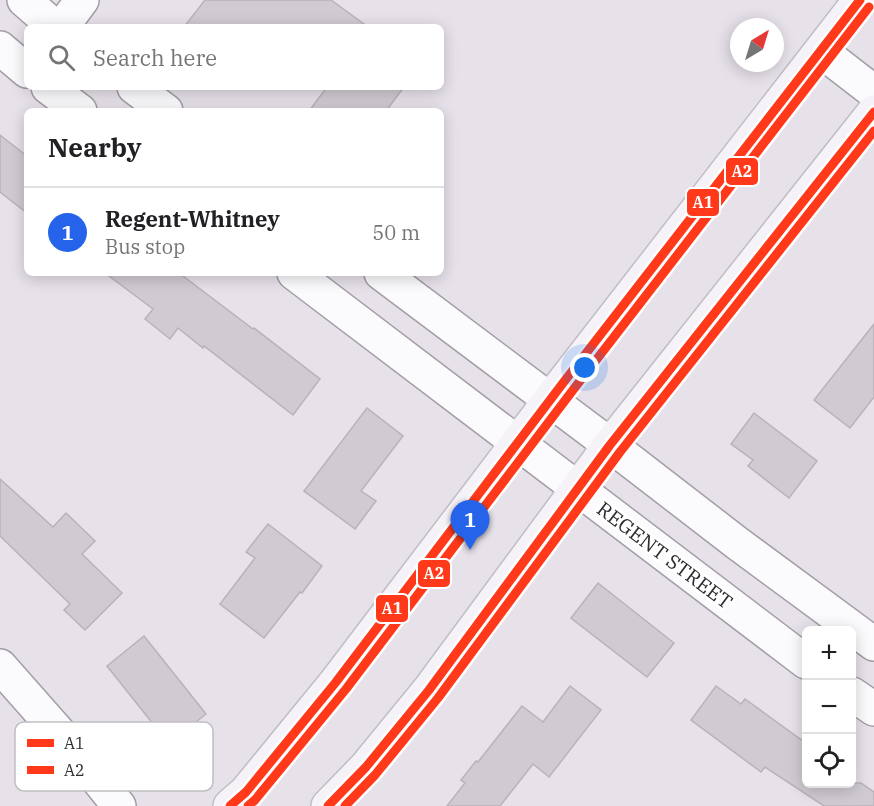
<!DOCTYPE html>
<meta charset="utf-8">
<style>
:root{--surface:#fff;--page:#f2f2f2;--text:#202124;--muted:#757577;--line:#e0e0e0;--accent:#2563eb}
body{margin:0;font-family:"IBM Plex Serif",serif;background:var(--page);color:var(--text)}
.controls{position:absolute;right:18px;bottom:18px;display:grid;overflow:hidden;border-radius:9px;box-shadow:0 3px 15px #0003}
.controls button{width:54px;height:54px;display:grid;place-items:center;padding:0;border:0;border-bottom:2px solid var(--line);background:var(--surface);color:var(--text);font:30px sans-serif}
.compass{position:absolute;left:730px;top:18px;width:54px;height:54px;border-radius:50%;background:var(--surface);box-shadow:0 3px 15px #0003;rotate:38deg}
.you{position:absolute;left:585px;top:368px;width:21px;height:21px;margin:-15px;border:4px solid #fff;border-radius:50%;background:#1a73e8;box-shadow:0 0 0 9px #1a73e833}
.badge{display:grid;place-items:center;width:39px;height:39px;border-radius:50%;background:var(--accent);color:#fff;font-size:20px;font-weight:700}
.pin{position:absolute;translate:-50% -50px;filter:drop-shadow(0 2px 3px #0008)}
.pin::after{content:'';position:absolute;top:32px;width:21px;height:18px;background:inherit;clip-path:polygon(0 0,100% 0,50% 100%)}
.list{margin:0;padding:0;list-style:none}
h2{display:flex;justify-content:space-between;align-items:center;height:78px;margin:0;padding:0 24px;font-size:26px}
h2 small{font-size:20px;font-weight:400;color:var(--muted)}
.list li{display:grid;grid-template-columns:39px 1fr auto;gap:18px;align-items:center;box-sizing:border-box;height:90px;padding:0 24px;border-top:2px solid var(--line)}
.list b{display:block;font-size:22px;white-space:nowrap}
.list p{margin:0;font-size:20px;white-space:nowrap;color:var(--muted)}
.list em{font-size:20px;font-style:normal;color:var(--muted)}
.icon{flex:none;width:33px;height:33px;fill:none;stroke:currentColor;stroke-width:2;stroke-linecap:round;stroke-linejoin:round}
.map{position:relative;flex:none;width:874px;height:806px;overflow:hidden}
.search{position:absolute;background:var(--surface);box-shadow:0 3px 15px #0003;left:24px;top:24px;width:420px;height:66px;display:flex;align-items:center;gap:15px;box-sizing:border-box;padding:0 21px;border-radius:9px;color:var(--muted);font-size:22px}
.panel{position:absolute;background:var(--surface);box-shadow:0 3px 15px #0003;left:24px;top:108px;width:420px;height:168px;border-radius:9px}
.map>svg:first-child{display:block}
</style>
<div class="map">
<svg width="874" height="806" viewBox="0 0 874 806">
<rect width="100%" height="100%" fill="#e7e1ea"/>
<g fill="#d0cbd2" stroke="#b8b3ba" stroke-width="1.5">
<polygon points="205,0 331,0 368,27 184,27"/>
<polygon points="327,87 404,87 386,111 309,111"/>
<polygon points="0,135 27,156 27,213 0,192"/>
<polygon points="105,273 179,273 253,329 254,328 320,379 293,415 204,346 203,348 178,328 170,339 145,319 153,309"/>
<polygon points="874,324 874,397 850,428 814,400"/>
<polygon points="367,408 403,436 361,491 376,501 355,529 304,491"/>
<polygon points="754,413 817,461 789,498 748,466 753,460 731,444"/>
<polygon points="0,479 53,527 66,513 95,541 82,554 122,593 85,630 64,610 70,604 0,536"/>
<polygon points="268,524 322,566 302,593 300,592 264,638 220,604 255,558 246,552"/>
<polygon points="598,583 674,643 647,677 571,618"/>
<polygon points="144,636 206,714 169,744 107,666"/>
<polygon points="570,686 601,710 549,777 533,764 500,806 447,806 465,783 461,780 476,761 478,762 522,706 543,722"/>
<polygon points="716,686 741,704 745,699 807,744 807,783 861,783 874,792 874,806 824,806 765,767 761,772 691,720"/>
</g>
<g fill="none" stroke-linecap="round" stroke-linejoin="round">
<g stroke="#a29ea4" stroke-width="36">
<g id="minor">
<polyline points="24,0 55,27"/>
<polyline points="62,27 82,0"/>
<polyline points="0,48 27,71"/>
<polyline points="821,51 874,92"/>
<polyline points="48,87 80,111"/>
<polyline points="134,87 166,111"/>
<polyline points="294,273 806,662"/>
<polyline points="381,273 610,445 737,543 874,644"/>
<polyline points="0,666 75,751 119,806"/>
<polyline points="852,694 874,709"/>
</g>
</g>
<g stroke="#c1bec3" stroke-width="36">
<g id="major">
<polyline points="230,806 246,792 336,682 563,383 860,0"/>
<polyline points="328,806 366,767 429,690 610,445 874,112"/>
</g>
</g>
<use href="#minor" stroke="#fbfafc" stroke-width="33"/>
<use href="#major" stroke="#f6f3f8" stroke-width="33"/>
<g stroke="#fff" stroke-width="14">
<g id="bus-1">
<polyline points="230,806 246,792 336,682 563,383 860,0"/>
<polyline points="328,806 366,767 429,690 610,445 874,112"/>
</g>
</g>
<g stroke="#fff" stroke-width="14">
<g id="bus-2">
<polyline points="248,806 255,800 346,689 573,390 869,7"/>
<polyline points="345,806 375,775 438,698 620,452 874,131"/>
</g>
</g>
<use href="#bus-1" stroke="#ff391a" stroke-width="9"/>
<use href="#bus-2" stroke="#ff391a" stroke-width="9"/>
</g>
<g text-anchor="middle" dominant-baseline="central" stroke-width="6" stroke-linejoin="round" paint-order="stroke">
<g font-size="20" fill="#2f2b31" stroke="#fff">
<text transform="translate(665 555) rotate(37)">REGENT STREET</text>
</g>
</g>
<rect x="15" y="722" width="198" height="69" rx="9" fill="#fff" stroke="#c1bfc1" stroke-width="1.5"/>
<rect x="27" y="739" width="27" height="8" fill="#ff391a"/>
<rect x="27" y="766" width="27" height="8" fill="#ff391a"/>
<g font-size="16" fill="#2f2b31">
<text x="64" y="749">A1</text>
<text x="64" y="776">A2</text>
</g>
<g stroke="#fff" stroke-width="2">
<rect x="725" y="157" width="34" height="29" rx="6" fill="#ff391a"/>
<rect x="686" y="188" width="34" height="29" rx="6" fill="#ff391a"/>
<rect x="417" y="559" width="34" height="29" rx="6" fill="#ff391a"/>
<rect x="375" y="594" width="34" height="29" rx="6" fill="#ff391a"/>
</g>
<g font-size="16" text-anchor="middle" font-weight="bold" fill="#fff">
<text x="742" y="177">A2</text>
<text x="703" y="208">A1</text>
<text x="434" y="579">A2</text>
<text x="392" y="614">A1</text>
</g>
</svg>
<div class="controls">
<button>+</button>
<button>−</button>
<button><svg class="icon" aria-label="locate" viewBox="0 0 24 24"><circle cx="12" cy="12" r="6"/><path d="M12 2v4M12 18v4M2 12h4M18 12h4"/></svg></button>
</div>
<svg class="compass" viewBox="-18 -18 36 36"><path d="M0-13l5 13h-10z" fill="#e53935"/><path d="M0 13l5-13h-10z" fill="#757577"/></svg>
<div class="you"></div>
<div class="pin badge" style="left:470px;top:550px">1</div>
<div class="search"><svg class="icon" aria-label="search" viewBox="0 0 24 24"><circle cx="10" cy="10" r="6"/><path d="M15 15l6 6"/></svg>Search here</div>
<section class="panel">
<h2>Nearby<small></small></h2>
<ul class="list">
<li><span class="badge">1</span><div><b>Regent-Whitney</b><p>Bus stop</p></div><em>50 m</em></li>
</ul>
</section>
</div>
